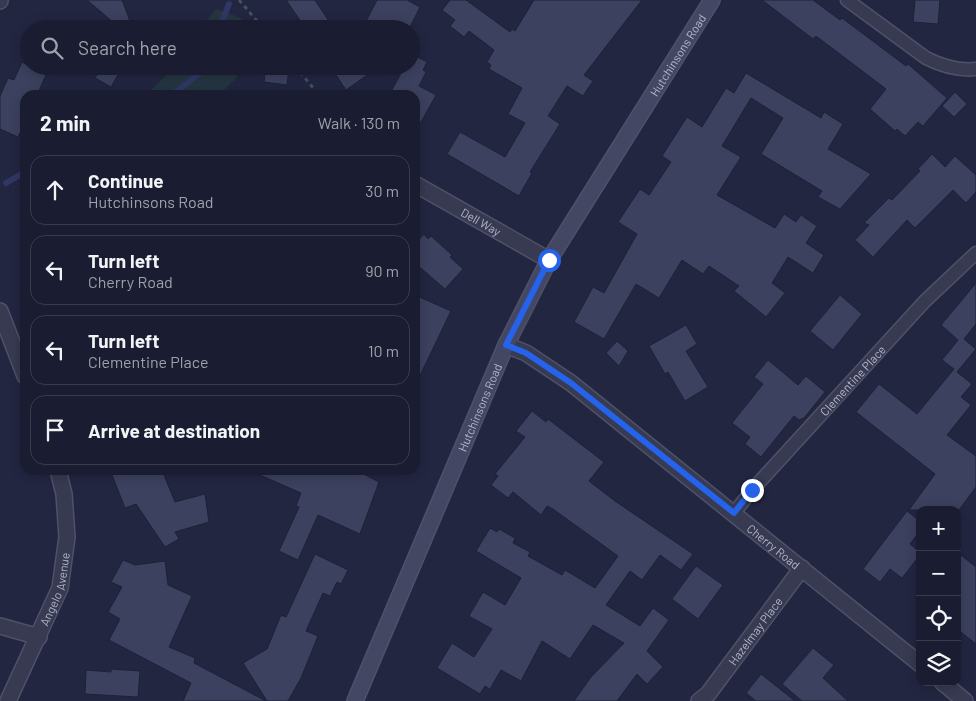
<!DOCTYPE html>
<meta charset="utf-8">
<style>
:root{--surface:#1a1c31;--page:#232539;--text:#f1f3f6;--muted:#9fa1ab;--line:#383a4d}
body{margin:0;font-family:Barlow,sans-serif;background:var(--page);color:var(--text)}
.controls{position:absolute;right:15px;bottom:15px;display:grid;overflow:hidden;border-radius:10px;box-shadow:0 2px 12px #0003}
.controls button{width:45px;height:45px;display:grid;place-items:center;padding:0;border:0;border-bottom:1px solid var(--line);background:var(--surface);color:var(--text);font:25px sans-serif}
.stop{position:absolute;width:15px;height:15px;margin:-11px;border:4px solid #2563eb;border-radius:50%;background:#fff}
.stop.end{background:#2563eb;border-color:#fff;box-shadow:0 1px 5px #0008}
.list{margin:0;padding:0;list-style:none}
h2{display:flex;justify-content:space-between;align-items:center;height:65px;margin:0;padding:0 20px;font-size:21px}
h2 small{font-size:16px;font-weight:400;color:var(--muted)}
.list li{display:grid;grid-template-columns:32px 1fr auto;gap:15px;align-items:center;box-sizing:border-box;height:70px;margin:0 10px 10px;padding:0 10px;border:1px solid var(--line);border-radius:15px}
.list b{display:block;font-size:19px;white-space:nowrap}
.list p{margin:0;font-size:16px;white-space:nowrap;color:var(--muted)}
.list em{font-size:16px;font-style:normal;color:var(--muted)}
.icon{flex:none;width:28px;height:28px;fill:none;stroke:currentColor;stroke-width:2;stroke-linecap:round;stroke-linejoin:round}
.map{position:relative;flex:none;width:976px;height:701px;overflow:hidden}
.search{position:absolute;background:var(--surface);box-shadow:0 2px 12px #0003;left:20px;top:20px;width:400px;height:55px;display:flex;align-items:center;gap:12px;box-sizing:border-box;padding:0 18px;border-radius:28px;color:var(--muted);font-size:19px}
.panel{position:absolute;background:var(--surface);box-shadow:0 2px 12px #0003;left:20px;top:90px;width:400px;height:385px;border-radius:15px}
.map>svg:first-child{display:block}
</style>
<div class="map">
<svg width="976" height="701" viewBox="0 0 976 701">
<rect width="100%" height="100%" fill="#222641"/>
<g fill="#243642">
<polygon points="216,9 241,18 246,29 199,29"/>
<polygon points="176,66 242,66 236,78 219,95 146,95"/>
</g>
<g fill="none" stroke-linecap="round" stroke-linejoin="round">
<g stroke="#313765" stroke-width="6">
<polyline points="219,29 229,4"/>
<polyline points="172,95 209,66"/>
<polyline points="6,183 25,172"/>
</g>
</g>
<g fill="#3c415f" stroke="#1d2138">
<polygon points="87,0 122,0 133,29 121,29"/>
<polygon points="286,0 315,0 334,29 306,29"/>
<polygon points="377,0 407,0 420,7 409,29 362,29"/>
<polygon points="450,0 466,0 510,32 512,29 515,31 534,0 642,0 584,75 593,81 583,96 567,86 548,116 560,124 530,172 532,173 519,196 447,154 460,132 505,157 525,123 508,114 522,88 489,69 491,65 487,62 494,50 469,31 464,37 450,26 455,20 442,10"/>
<polygon points="762,0 813,0 840,20 842,18 906,66 908,64 947,98 923,126 918,122 905,136 897,129 895,131 870,109 886,89 816,36 813,39"/>
<polygon points="915,0 940,0 938,24 913,22"/>
<polygon points="412,54 427,62 423,70 426,72 419,86 436,95 415,133 415,95 389,95 405,66 411,66"/>
<polygon points="22,62 29,66 50,66 37,95 25,95 25,122 18,137 0,129 0,96 8,78 14,80"/>
<polygon points="103,66 123,66 111,87 95,78"/>
<polygon points="266,66 289,69 287,85 264,82"/>
<polygon points="330,66 380,66 346,90"/>
<polygon points="746,73 821,118 824,112 843,124 828,149 871,174 840,209 818,197 822,191 761,154 783,118 751,98 722,146 741,157 717,195 775,228 784,214 796,222 801,215 817,226 806,243 824,255 813,273 788,257 772,283 785,293 766,317 734,291 739,286 709,266 703,274 682,260 659,298 636,284 604,339 574,322 593,287 604,293 637,234 618,222 640,189 649,195 671,162 662,156 687,117 702,127 726,88 734,93"/>
<polygon points="955,92 967,104 954,117 942,106"/>
<polygon points="932,154 945,167 955,156 976,175 976,192 966,203 953,190 915,228 907,220 873,257 855,240 869,225 864,223 889,198 892,200 920,171 918,169"/>
<polygon points="424,234 428,239 431,236 452,255 450,257 463,269 445,289 415,263 415,244"/>
<polygon points="976,283 976,324 964,339 976,349 957,372 972,384 961,397 971,405 947,435 976,456 976,487 959,510 909,510 935,474 856,412 879,384 917,414 954,369 942,360 958,340 941,325"/>
<polygon points="415,295 451,311 415,386"/>
<polygon points="840,295 862,314 833,350 810,331"/>
<polygon points="686,325 697,344 686,351 708,387 685,401 668,372 665,374 649,346"/>
<polygon points="617,341 628,351 619,366 606,353"/>
<polygon points="768,360 798,385 806,376 825,392 804,418 799,420 794,416 761,457 745,444 750,437 732,423 763,384 754,377"/>
<polygon points="532,411 546,422 548,419 604,462 589,481 615,501 693,554 681,570 660,555 642,580 630,571 606,605 640,626 653,608 669,620 647,651 663,667 647,684 637,674 617,701 574,701 591,677 624,643 593,625 570,659 542,641 521,681 501,670 490,689 485,686 480,694 437,668 452,643 474,657 492,629 469,616 483,592 505,605 521,578 476,551 490,528 497,532 499,529 515,538 513,543 530,552 528,556 562,575 565,570 595,588 618,556 553,509 547,506 541,515 513,492 508,498 491,485 498,476 495,474 525,437 516,431"/>
<polygon points="110,470 162,470 175,502 205,494 209,522 175,532 179,539 165,547 136,504 125,508"/>
<polygon points="248,470 356,470 379,482 360,534 318,515 298,560 279,551 299,507 296,506 301,493"/>
<polygon points="907,511 920,521 920,531 910,544 920,552 920,555 902,578 890,569 880,582 863,569"/>
<polygon points="957,552 976,567 976,644 957,629"/>
<polygon points="315,554 348,570 341,584 337,582 330,596 323,593 306,631 318,636 301,678 288,701 267,701 243,663 267,649 281,615 286,617"/>
<polygon points="123,560 135,565 165,561 168,585 192,596 169,647 195,658 194,663 266,701 183,701 191,683 109,640 120,619 108,612 122,587 111,582"/>
<polygon points="696,566 723,585 698,619 672,599"/>
<polygon points="813,648 834,665 823,678 848,701 802,701 782,684"/>
<polygon points="111,669 140,671 138,697 85,694 86,670 111,672"/>
<polygon points="761,674 795,701 756,701 746,693"/>
</g>
<g fill="none" stroke-linecap="round" stroke-linejoin="round">
<g stroke="#4e5268" stroke-width="15">
<g id="lane">
<path d="M847,0L926,58C942,66 958,71 976,69"/>
<path id="s1" d="M734,513L752,490L925,301L976,253"/>
</g>
</g>
<g stroke="#4e5268" stroke-width="18">
<g id="street">
<polyline points="0,1 0,0"/>
<path id="s2" d="M415,184L549,260"/>
<polyline points="0,311 25,376"/>
<path id="s3" d="M506,345L526,353L571,383L920,664"/>
<polyline points="0,626 39,637"/>
<polyline points="942,682 965,701"/>
<path id="s4" d="M8,701L60,588L67,537L64,494L58,470"/>
<path id="s5" d="M699,701L708,694L802,568"/>
</g>
</g>
<g stroke="#4e5268" stroke-width="18">
<g id="secondary">
<path id="s6" d="M355,701L506,345L549,260L712,0"/>
</g>
</g>
<g stroke="#42535f" stroke-width="3" stroke-dasharray="4 4" stroke-linecap="butt">
<polyline points="239,0 264,29"/>
<polyline points="295,66 319,95"/>
</g>
<use href="#lane" stroke="#373a51" stroke-width="12"/>
<use href="#street" stroke="#373a51" stroke-width="15"/>
<use href="#secondary" stroke="#444764" stroke-width="15"/>
</g>
<g fill="none" stroke-linecap="round" stroke-linejoin="round">
<polyline stroke="#2563eb" stroke-width="6" points="549,260 506,345 526,353 571,383 734,513 752,490"/>
</g>
<g text-anchor="middle" dominant-baseline="central" stroke-width="5" stroke-linejoin="round" paint-order="stroke">
<g font-size="12" fill="#b3b5cb" stroke="#1b1f36">
<text stroke="none"><textPath href="#s6" startOffset="724">Hutchinsons Road</textPath></text>
<text stroke="none"><textPath href="#s2" startOffset="76">Dell Way</textPath></text>
<text stroke="none"><textPath href="#s1" startOffset="178">Clementine Place</textPath></text>
<text stroke="none"><textPath href="#s6" startOffset="319">Hutchinsons Road</textPath></text>
<text stroke="none"><textPath href="#s3" startOffset="336">Cherry Road</textPath></text>
<text stroke="none"><textPath href="#s4" startOffset="122">Angelo Avenue</textPath></text>
<text stroke="none"><textPath href="#s5" startOffset="90">Hazelmay Place</textPath></text>
</g>
</g>
</svg>
<div class="controls">
<button>+</button>
<button>−</button>
<button><svg class="icon" aria-label="locate" viewBox="0 0 24 24"><circle cx="12" cy="12" r="6"/><path d="M12 2v4M12 18v4M2 12h4M18 12h4"/></svg></button>
<button><svg class="icon" aria-label="layers" viewBox="0 0 24 24"><path d="M12 4l9 5-9 5-9-5zM3 14l9 5 9-5"/></svg></button>
</div>
<div class="stop" style="left:549px;top:260px"></div>
<div class="stop end" style="left:752px;top:490px"></div>
<div class="search"><svg class="icon" aria-label="search" viewBox="0 0 24 24"><circle cx="10" cy="10" r="6"/><path d="M15 15l6 6"/></svg>Search here</div>
<section class="panel">
<h2>2 min<small>Walk · 130 m</small></h2>
<ul class="list">
<li><svg class="icon" aria-label="ahead" viewBox="0 0 24 24"><path d="M12 20V5M6 11l6-6 6 6"/></svg><div><b>Continue</b><p>Hutchinsons Road</p></div><em>30 m</em></li>
<li><svg class="icon" aria-label="left" viewBox="0 0 24 24"><path d="M17 20v-9H6M10 6l-5 5 5 5"/></svg><div><b>Turn left</b><p>Cherry Road</p></div><em>90 m</em></li>
<li><svg class="icon" aria-label="left" viewBox="0 0 24 24"><path d="M17 20v-9H6M10 6l-5 5 5 5"/></svg><div><b>Turn left</b><p>Clementine Place</p></div><em>10 m</em></li>
<li><svg class="icon" aria-label="arrive" viewBox="0 0 24 24"><path d="M6 21V4h12l-3 4 3 4H6"/></svg><div><b>Arrive at destination</b></div></li>
</ul>
</section>
</div>
